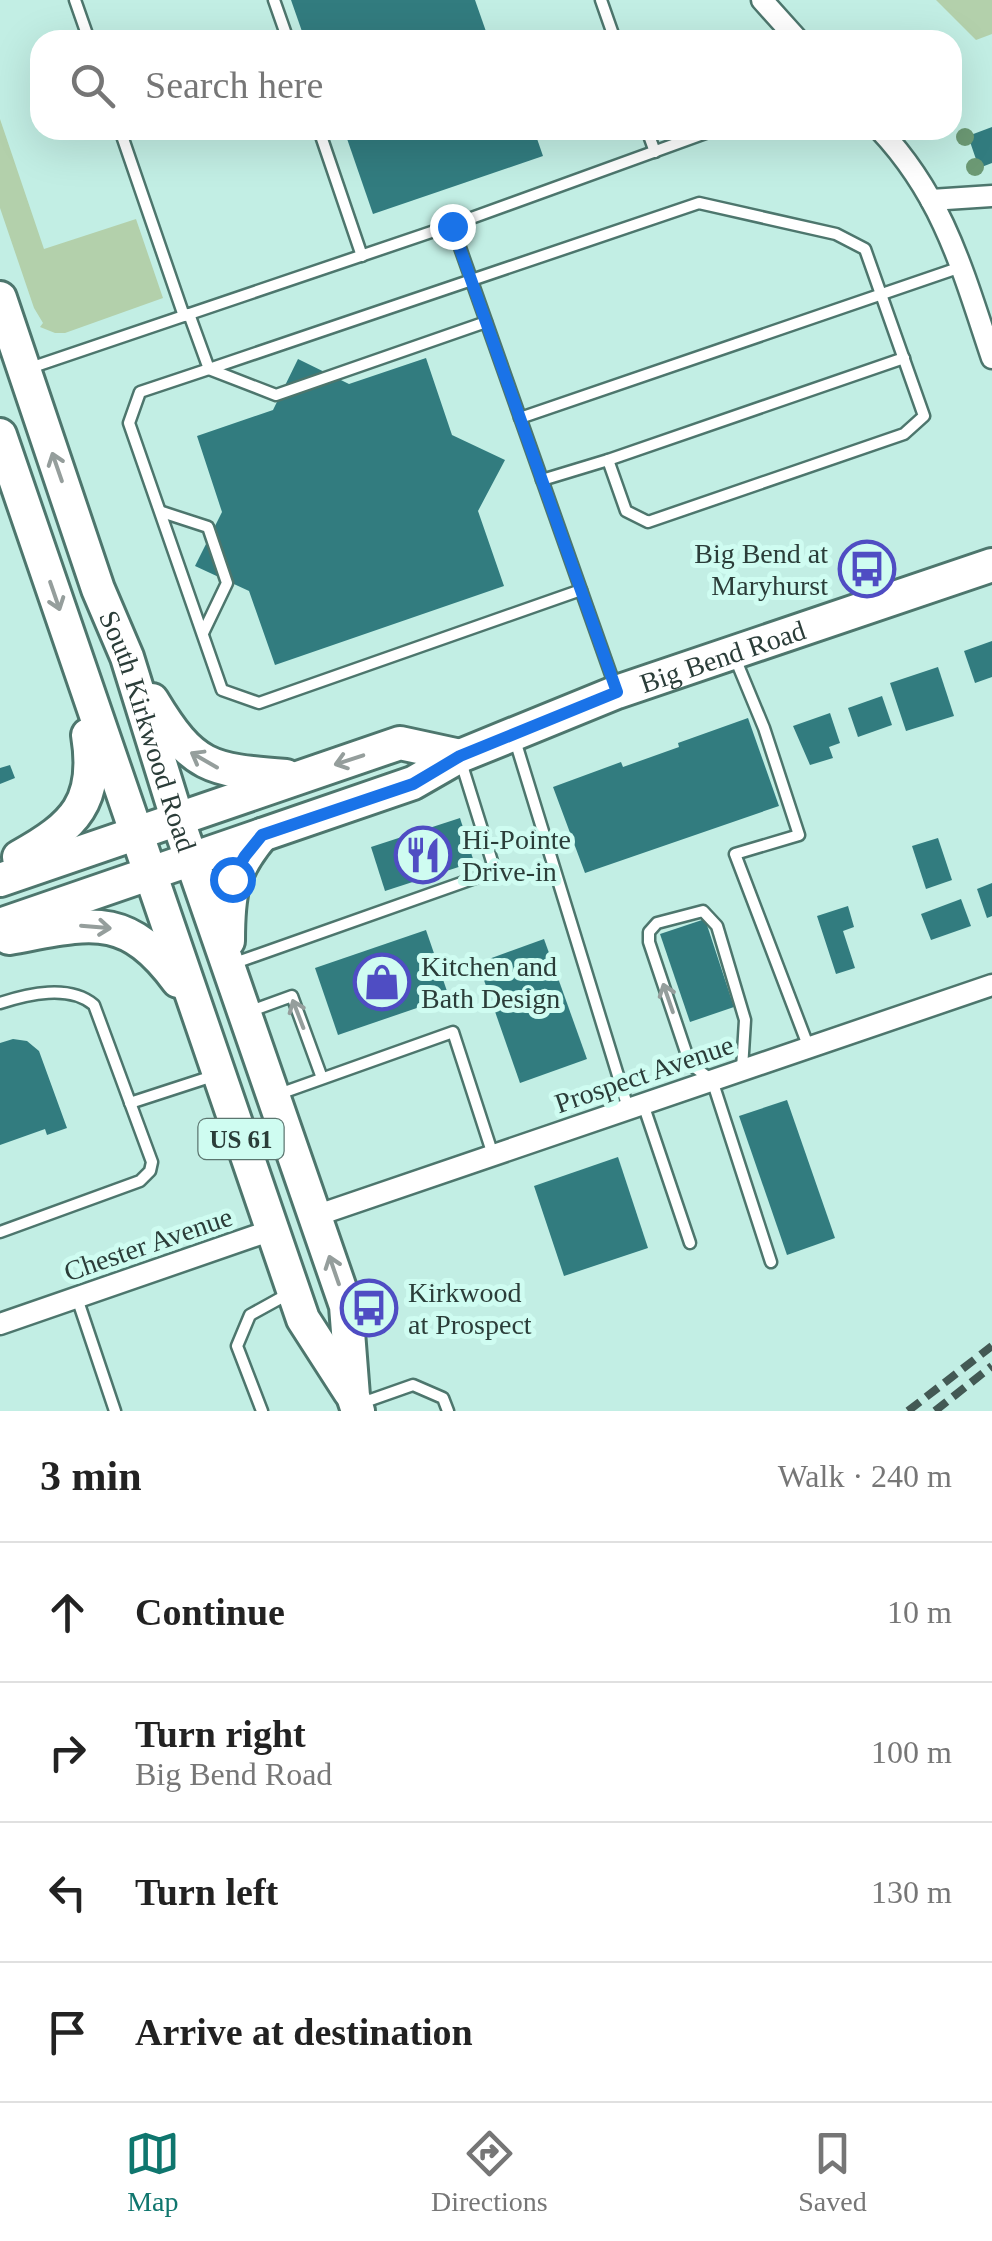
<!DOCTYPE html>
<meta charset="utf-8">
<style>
:root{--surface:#fff;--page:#f2f2f2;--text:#222;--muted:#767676;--line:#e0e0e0;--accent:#0f766e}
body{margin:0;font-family:Georgia,serif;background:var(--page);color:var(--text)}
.stop{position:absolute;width:30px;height:30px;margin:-22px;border:8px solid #1a73e8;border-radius:50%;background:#fff}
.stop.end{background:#1a73e8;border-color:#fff;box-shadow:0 2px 10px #0008}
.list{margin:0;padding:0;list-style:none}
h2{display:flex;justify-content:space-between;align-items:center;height:130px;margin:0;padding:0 40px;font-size:42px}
h2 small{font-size:32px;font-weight:400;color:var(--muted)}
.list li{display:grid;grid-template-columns:65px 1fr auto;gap:30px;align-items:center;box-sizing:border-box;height:140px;padding:0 40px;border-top:2px solid var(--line)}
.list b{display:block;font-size:38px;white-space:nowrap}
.list p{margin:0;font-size:32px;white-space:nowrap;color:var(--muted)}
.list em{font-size:32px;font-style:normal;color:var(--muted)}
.icon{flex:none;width:55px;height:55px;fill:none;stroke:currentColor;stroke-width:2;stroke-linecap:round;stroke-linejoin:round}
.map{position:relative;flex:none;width:992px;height:1411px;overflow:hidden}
.search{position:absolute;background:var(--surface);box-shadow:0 10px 40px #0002;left:30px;right:30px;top:30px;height:110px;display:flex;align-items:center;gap:25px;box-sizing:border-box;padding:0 35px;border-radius:30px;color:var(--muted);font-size:38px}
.sheet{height:690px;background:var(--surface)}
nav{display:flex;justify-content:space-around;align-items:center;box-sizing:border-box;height:140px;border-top:2px solid var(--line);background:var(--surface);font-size:28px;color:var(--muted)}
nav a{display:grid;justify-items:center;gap:5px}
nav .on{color:var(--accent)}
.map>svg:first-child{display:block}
</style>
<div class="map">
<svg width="992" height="1411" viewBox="0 0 992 1411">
<rect width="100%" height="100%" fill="#c2eee4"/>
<g fill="#b3d0ab">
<polygon points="936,0 992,0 992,34 976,40"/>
<polygon points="0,119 44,249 136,219 163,298 65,333 55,333 40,327 43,323 34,308 0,208"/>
</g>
<g fill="#327c7f">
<polygon points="291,0 475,0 489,40 305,40"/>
<polygon points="992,127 992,163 979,168 968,136"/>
<polygon points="344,130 534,130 543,156 373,214"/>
<polygon points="426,358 452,435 505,460 478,511 504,586 275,665 249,591 195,566 222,512 197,436 273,410 298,359 349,384"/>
<polygon points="992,641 992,677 975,683 964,651"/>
<polygon points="938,667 954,716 906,731 890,683"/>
<polygon points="882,696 892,725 858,737 848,708"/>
<polygon points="830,713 840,743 829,747 833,758 810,765 793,726"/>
<polygon points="748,718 779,806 585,873 553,787 621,762 623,767 679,747 678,743"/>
<polygon points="10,765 15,778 0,784 0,768"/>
<polygon points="460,818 474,862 385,891 371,847"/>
<polygon points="938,838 952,880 926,889 912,846"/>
<polygon points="992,883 992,916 987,918 977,889"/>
<polygon points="961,899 971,926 931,940 921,914"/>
<polygon points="848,906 854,927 843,931 855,968 836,974 817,916"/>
<polygon points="705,919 734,1007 690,1022 660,934"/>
<polygon points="426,930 449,997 338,1035 315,968"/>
<polygon points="544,939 587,1059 520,1083 478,963"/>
<polygon points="13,1039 27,1041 39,1051 67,1128 47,1135 45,1129 0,1145 0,1043"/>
<polygon points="787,1100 835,1238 787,1255 739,1116"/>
<polygon points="618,1157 648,1248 564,1276 534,1186"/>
</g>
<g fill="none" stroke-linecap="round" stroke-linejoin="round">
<g stroke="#4d766d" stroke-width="15">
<g id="service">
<polyline points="75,0 89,40"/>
<polyline points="274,0 288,40"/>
<polyline points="601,0 615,40"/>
<polyline points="120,130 184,316"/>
<polyline points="319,130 362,256"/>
<polyline points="647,130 655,152"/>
<polyline points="452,225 615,686"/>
<polyline points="189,314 209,369 140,392 129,423 222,690 259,703 581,590"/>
<polyline points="30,368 452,225 714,130"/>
<polyline points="209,369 699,203 836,234 865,249 924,416 904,434 648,522 626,511 608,460 542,480"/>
<polyline points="209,369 276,395 486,322"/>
<polyline points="520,418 961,267"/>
<polyline points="608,460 904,358"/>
<polyline points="162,512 208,527 227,583 203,633"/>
<polyline points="735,658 764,728 799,835 735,854 809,1048"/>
<polyline points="514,737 628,1108"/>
<polyline points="232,964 495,871 461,762"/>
<path d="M0,1003C28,994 69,984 94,1005L152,1162L150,1171L140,1181L0,1232"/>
<polyline points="248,1012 292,996 322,1078"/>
<polyline points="742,1069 745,1020 717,926 703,911 657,923 649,932 649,942 690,1064 712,1080 771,1262"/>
<polyline points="279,1094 453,1032 493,1155"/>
<polyline points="130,1103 213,1076"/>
<polyline points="643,1104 690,1243"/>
<polyline points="77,1298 115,1411"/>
<polyline points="359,1404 413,1385 443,1398 448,1411"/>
<polyline points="262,1411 237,1346 250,1315 288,1294"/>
</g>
</g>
<g stroke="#4d766d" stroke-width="25">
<g id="minor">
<polyline points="762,0 798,40"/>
<path d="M880,130C944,198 963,272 992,358"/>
<polyline points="931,200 992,196"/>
<polyline points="315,1216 992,985"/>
<polyline points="0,1324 272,1230"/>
</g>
</g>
<g stroke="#4d766d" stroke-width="38">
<g id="primary">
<path id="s1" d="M0,298L98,589L127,657L177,818L346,1306L353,1396L358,1411"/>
<polyline points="0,435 303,1319 350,1392"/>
<path d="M152,700C193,768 209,770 286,776"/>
<path d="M19,857C75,826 99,802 88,735"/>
<polyline points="0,880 400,743 460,756"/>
<path id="s2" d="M0,925L413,783L460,756L617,692L992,565"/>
<path d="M9,938C88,924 125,909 178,981"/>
<path d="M228,941C228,893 231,872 262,835"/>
</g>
</g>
<use href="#service" stroke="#fff" stroke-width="10"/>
<use href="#minor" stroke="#fff" stroke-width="20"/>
<use href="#primary" stroke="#fff" stroke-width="32"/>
<g stroke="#435954" stroke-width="8" stroke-dasharray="15 8" stroke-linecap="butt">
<polyline points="908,1411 992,1346"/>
<polyline points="935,1411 992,1366"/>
</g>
</g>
<g fill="#6c9974">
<circle cx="965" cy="137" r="9"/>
<circle cx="975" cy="167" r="9"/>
</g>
<defs><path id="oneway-shaft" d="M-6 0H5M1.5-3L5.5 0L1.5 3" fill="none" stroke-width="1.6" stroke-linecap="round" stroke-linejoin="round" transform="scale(2.5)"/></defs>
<g stroke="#959e9c">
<use href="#oneway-shaft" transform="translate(57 467) rotate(-109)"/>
<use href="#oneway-shaft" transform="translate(55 596) rotate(71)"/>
<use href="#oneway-shaft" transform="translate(204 760) rotate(-150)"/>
<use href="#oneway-shaft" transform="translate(349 760) rotate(162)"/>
<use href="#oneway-shaft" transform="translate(96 927) rotate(5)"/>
<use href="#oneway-shaft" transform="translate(668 998) rotate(-109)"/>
<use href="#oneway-shaft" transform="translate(298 1014) rotate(-111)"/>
<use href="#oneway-shaft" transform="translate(334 1270) rotate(-109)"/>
</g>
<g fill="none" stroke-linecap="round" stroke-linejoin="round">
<polyline stroke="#1a73e8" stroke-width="12" points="232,879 245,856 262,835 413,784 460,756 617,692 452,226"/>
</g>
<defs>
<g id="bus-ring" transform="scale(2.875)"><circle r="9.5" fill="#cffcf1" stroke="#4f4dc3" stroke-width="1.5"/><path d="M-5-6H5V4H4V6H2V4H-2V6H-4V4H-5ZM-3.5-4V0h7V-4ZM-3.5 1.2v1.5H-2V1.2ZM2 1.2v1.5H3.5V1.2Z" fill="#4f4dc3"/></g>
<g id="restaurant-ring" transform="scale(2.875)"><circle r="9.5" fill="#cffcf1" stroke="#4f4dc3" stroke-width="1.5"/><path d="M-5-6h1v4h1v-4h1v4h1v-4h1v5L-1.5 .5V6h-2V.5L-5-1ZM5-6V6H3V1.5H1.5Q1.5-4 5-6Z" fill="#4f4dc3"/></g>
<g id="shop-ring" transform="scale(2.875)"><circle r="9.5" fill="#cffcf1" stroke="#4f4dc3" stroke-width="1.5"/><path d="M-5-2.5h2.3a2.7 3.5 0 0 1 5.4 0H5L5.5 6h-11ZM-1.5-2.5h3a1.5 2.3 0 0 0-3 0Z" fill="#4f4dc3"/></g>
</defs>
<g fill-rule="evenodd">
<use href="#bus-ring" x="867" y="569"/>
<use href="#restaurant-ring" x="423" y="855"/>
<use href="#shop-ring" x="382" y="982"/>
<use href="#bus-ring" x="369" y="1308"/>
</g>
<g text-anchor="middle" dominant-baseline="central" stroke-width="10" stroke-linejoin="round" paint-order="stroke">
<rect fill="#cffcf1" stroke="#5c7670" stroke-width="2.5" x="198.5" y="1119" width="85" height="40" rx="8"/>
<g font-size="25" font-weight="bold" fill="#2b3d39">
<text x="241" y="1139">US 61</text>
</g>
<g font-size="28" fill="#2b3d39" stroke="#cffcf1" text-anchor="start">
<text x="828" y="553" text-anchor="end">Big Bend at<tspan x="828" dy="32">Maryhurst</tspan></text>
<text x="462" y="839">Hi-Pointe<tspan x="462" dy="32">Drive-in</tspan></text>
<text x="421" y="966">Kitchen and<tspan x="421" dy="32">Bath Design</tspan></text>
<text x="408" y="1292">Kirkwood<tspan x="408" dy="32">at Prospect</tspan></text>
</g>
<g font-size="28" fill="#2b3d39" stroke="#cffcf1">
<text stroke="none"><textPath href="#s2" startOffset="772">Big Bend Road</textPath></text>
<text stroke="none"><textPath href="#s1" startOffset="458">South Kirkwood Road</textPath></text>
<text transform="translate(644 1074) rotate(-19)">Prospect Avenue</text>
<text transform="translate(148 1244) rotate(-19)">Chester Avenue</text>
</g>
</g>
</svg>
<div class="stop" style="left:232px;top:879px"></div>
<div class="stop end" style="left:452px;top:226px"></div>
<div class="search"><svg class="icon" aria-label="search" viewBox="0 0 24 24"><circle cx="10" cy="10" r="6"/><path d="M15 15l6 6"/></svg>Search here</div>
</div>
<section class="sheet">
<h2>3 min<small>Walk · 240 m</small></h2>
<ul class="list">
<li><svg class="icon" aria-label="ahead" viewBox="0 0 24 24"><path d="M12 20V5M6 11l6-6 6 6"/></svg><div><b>Continue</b></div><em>10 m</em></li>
<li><svg class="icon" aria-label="right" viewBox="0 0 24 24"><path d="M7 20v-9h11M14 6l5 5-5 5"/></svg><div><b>Turn right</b><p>Big Bend Road</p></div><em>100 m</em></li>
<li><svg class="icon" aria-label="left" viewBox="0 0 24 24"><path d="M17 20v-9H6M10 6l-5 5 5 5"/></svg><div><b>Turn left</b></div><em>130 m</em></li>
<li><svg class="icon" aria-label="arrive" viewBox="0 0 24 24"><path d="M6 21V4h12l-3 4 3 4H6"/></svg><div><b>Arrive at destination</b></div></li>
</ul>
</section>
<nav>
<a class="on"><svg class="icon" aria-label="map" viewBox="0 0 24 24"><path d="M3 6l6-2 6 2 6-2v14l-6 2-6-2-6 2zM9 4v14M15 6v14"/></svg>Map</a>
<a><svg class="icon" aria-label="directions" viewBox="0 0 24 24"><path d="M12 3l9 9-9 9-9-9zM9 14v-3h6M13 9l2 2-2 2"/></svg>Directions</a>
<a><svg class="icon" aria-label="saved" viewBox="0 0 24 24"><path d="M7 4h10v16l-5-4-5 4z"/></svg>Saved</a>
</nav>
